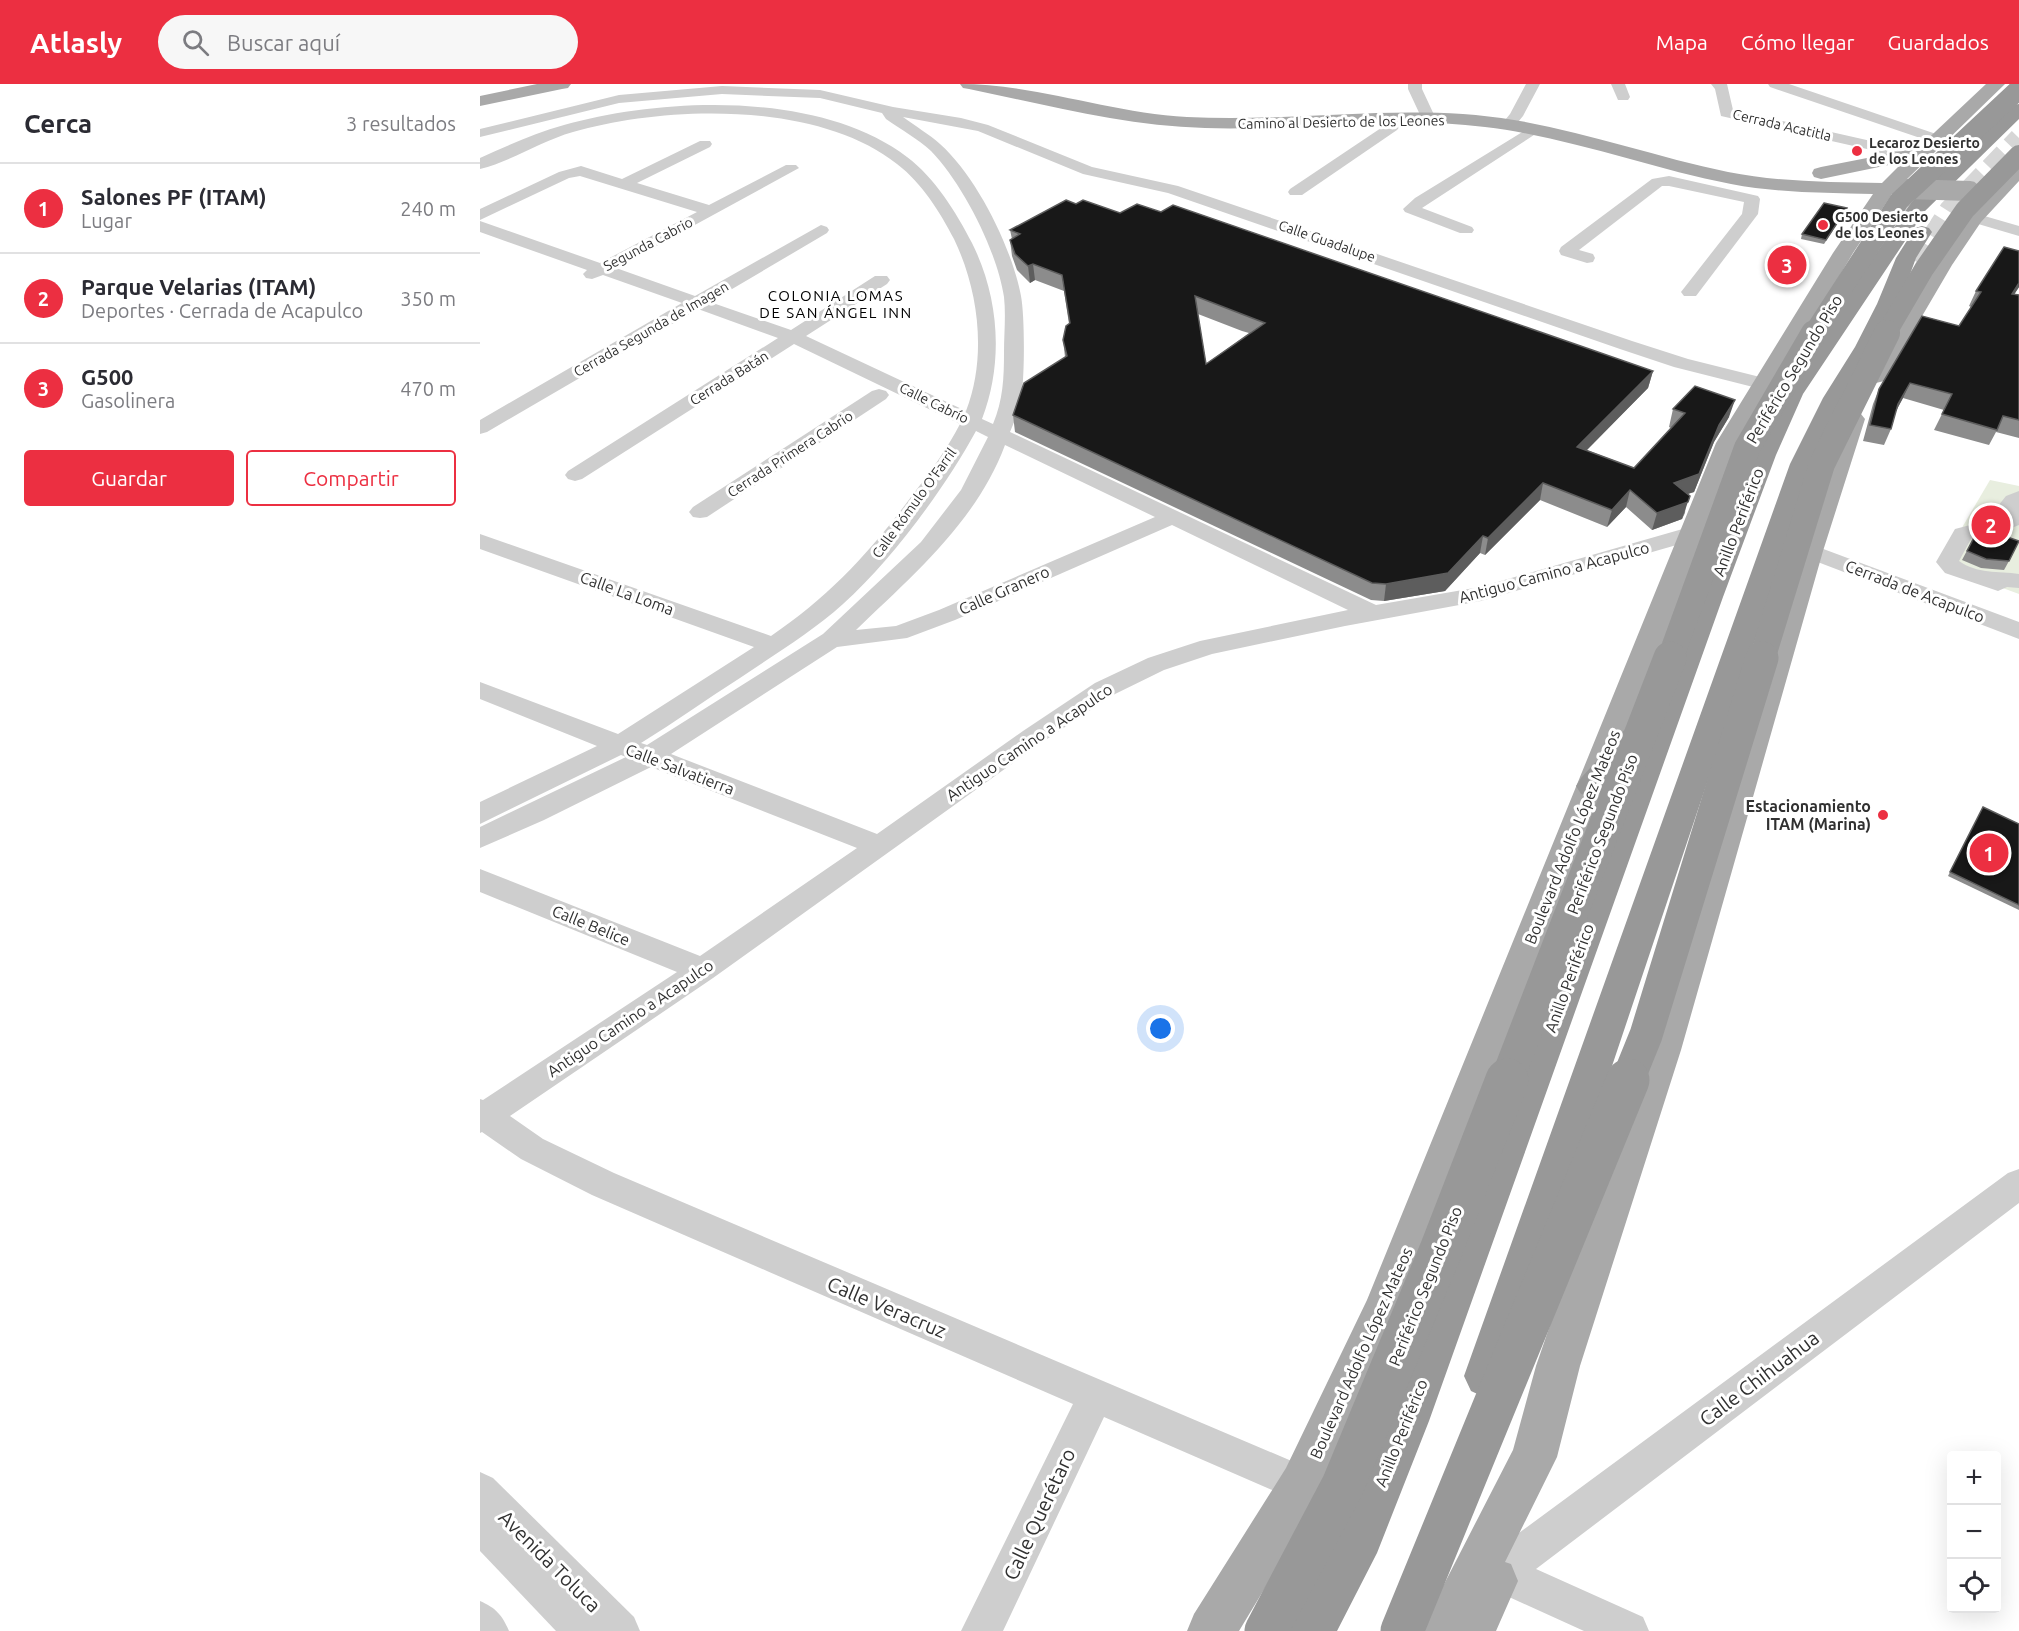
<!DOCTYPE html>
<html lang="es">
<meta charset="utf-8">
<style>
:root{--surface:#fff;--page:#f7f7f7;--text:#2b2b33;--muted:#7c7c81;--line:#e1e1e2;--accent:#ec2f41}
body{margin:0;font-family:Ubuntu,sans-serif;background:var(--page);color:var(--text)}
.controls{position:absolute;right:18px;bottom:18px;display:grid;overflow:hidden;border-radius:6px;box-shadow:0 6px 24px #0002}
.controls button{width:54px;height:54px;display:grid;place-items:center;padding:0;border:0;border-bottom:2px solid var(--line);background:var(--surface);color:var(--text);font:30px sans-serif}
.you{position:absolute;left:681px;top:945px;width:21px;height:21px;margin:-15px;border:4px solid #fff;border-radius:50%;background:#1a73e8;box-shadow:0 0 0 9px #1a73e833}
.badge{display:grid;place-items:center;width:39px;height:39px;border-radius:50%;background:var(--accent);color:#fff;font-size:20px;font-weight:700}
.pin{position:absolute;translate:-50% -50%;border:3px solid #fff;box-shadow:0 2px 6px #0006}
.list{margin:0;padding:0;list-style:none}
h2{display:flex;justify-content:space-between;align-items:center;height:78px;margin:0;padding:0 24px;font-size:26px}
h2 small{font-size:20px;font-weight:400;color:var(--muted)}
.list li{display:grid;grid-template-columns:39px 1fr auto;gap:18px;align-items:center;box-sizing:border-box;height:90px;padding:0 24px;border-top:2px solid var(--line)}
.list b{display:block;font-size:22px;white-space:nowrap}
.list p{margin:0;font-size:20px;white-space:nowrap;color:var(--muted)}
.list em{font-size:20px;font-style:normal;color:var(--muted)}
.actions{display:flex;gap:12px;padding:18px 24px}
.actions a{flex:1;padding:14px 0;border:2px solid var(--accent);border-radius:6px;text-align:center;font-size:21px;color:var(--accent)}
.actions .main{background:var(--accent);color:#fff}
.icon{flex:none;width:33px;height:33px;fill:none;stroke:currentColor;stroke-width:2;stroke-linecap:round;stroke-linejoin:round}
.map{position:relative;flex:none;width:1539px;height:1547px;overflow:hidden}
header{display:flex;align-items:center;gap:36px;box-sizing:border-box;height:84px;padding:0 30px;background:var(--accent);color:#fff}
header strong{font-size:28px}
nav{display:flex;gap:33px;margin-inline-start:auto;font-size:21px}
.search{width:420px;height:54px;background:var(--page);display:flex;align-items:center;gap:15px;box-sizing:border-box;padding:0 21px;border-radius:33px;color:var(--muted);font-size:22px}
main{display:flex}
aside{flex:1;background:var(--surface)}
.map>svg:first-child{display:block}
</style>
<header>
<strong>Atlasly</strong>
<div class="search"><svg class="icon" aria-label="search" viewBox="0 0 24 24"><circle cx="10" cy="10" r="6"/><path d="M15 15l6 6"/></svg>Buscar aquí</div>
<nav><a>Mapa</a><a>Cómo llegar</a><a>Guardados</a></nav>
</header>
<main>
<aside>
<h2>Cerca<small>3 resultados</small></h2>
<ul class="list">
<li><span class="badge">1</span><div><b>Salones PF (ITAM)</b><p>Lugar</p></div><em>240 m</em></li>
<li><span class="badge">2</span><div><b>Parque Velarias (ITAM)</b><p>Deportes · Cerrada de Acapulco</p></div><em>350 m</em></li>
<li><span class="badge">3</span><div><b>G500</b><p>Gasolinera</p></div><em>470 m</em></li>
</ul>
<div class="actions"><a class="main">Guardar</a><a>Compartir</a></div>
</aside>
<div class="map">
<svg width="1539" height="1547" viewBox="0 0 1539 1547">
<rect width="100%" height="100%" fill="#fff"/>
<polygon fill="#e8eedf" points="1510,396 1539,402 1539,510 1460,481"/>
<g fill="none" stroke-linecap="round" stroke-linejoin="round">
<g stroke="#d6d6d6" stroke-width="20" stroke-dasharray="20 10" stroke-linecap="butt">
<polyline points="1385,187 1428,121 1461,92"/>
<polyline points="1420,203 1469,126 1539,54"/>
</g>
<g fill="#cecece" fill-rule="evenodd">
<polygon points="928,0 942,0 942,5 956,35 954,38 949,39 942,35 928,5"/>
<polygon points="1046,0 1060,0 1043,32 1033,44 1023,44 1021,41 1030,30"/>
<polygon points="1131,0 1145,0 1150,13 1148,16 1138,16"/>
<polygon points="1231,0 1247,0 1253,26 1391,57 1428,70 1431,73 1423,78 1387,65 1241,32 1235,5"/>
<polygon points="1288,0 1309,0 1462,52 1464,55 1457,59 1452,58 1290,3"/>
<path d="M242,2L340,6L413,23L481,34L508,41L612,83L698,102L1152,257L1208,275L1292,296L1295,300L1292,304L1285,306L1194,283L1140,265L688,109L603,90L498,47L423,33C435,42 449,50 460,60C497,93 532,164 541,212C545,233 545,301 540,322C538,331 533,340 530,348L896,521L1000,503L1213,442L1221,444L1224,449L1221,454L1001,517L865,542L732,570L684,586L633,611L561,659L233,894L30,1032L63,1055L134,1089L835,1387L841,1400L835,1413L822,1419L624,1333L523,1547H481L593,1320L112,1111L41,1075L2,1048L0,1049V1015L3,1016L197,888L0,808V785L220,872L377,764L171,683L64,736L0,764V743L146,673L141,671L0,740V718L117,662L0,615V598L138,650L274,563L0,465V450L291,552C350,512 392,466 434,409C451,387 467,365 480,340L314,260L102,395L95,397L88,395L85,391L88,387L298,254L218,225L7,348L0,350V336L202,219L123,191L112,195L106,194L103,190L107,186L0,148V137L120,179L217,128L100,92L89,94L0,136V125L79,88L101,82L142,95L220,57H230L232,60L230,63L157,99L229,121L306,81H316L319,84L136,184L215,212L341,141L347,143L349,146L347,149L230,218L311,246L395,192H407L410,196L407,200L326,252L486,327C507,273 499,207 474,155C460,128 442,99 417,80C337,17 186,21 93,48C61,57 32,77 0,85V74C27,62 55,49 84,41C185,13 340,7 427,73C455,94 476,128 492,159C519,213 524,278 502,335L513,340C523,316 524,294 524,268C524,250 526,231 524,213C517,167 483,100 451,67C438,55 420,45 406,35L402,29L340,14L242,10L139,19L0,53V45L139,11ZM496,347L508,353L481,406L441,458L343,550L167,661L161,659C195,638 227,615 260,594C295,570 332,548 363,520C411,477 465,404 496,347ZM525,361L675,433L459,526L416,542L376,546C432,492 497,437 525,361ZM692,441L868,526L720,557L668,574L615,599L543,647L397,750L191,670L357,563L427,554L475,536Z"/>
<polygon points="918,32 925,36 917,46 822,111 810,111 808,108 810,105 907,40 913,33"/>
<polygon points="1052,42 1057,43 1059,46 1057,49 942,124 992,143 994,146 992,149 980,149 925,128 923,125 935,114"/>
<polygon points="1189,92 1278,112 1280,115 1278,130 1216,212 1204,212 1201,208 1262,130 1264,118 1189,102 1182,102 1099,166 1113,170 1115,174 1113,178 1107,179 1081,171 1079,167 1081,163 1172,95"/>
<polygon points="1494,129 1539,142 1539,152 1488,137 1486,134"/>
<polygon points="399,305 406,307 409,311 406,315 227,433 220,434 213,433 209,428 213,423 392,307"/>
<path d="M1539,407V441L1517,450L1491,455L1479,477C1497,490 1518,487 1539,490V504L1527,503L1518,507L1465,489L1456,478L1475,445L1521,433L1518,422L1526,412Z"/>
<polygon points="1330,460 1539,538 1539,555 1322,472 1319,467 1322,462"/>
<polygon points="1539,1085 1539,1119 1056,1485 1163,1533 1169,1547 1104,1547 1005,1502 999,1488 1005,1474 1528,1089"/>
<polygon points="0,1388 13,1394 154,1533 160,1547 76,1547 0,1467"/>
<path d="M0,1517C16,1524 22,1531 29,1547H0Z"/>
</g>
<g fill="#a9a9a9" fill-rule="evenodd">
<polygon points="57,0 91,0 88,4 82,5 0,22 0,12"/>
<path d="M480,0C555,0 630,29 707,33C816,39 926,18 1034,36C1106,48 1176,73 1248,88C1298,98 1350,98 1402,99L1423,78L1341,95L1334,93L1332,89L1334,85L1341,83L1438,64L1506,0H1525L1423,99L1431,101L1434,105L1431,109L1412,110L1373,169L1260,359L918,1244L838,1416L759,1547H707L714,1530L806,1384L887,1216L1236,359L1353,169L1393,110C1346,109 1298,109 1251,100C1168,84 1089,53 1005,43C912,31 818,47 725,44C645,42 567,21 489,5L483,4Z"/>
<polygon points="1539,80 1539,97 1501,138 1472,181 1404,297 1396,299 1388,297 1384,292 1452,181 1487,130 1532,82"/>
<polygon points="1373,328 1381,330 1385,335 1343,467 1201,966 1100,1282 1077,1373 1025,1478 1031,1480 1038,1497 1016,1547 940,1547 1033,1366 1056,1282 1165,966 1317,467 1361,335 1365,330"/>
</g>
<g fill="#989898" fill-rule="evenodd">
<path d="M1539,20V35L1445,127L1323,310L1296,371L1243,513L949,1337L897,1469L857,1547H807L863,1435L905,1335L1154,676C1139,693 1126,718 1101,710L1096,702L1101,694L1149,641L1160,638L1167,640L1272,371L1299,310L1431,119L1533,21Z"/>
<polygon points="1442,142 1449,144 1452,148 1436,174 1419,220 1397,263 1367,314 1334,380 1028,1292 1021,1307 1006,1314 991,1307 984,1292 1310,380 1343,314 1375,263 1397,220 1416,174 1435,144"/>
</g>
<polyline stroke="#a9a9a9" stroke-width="20" points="1426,105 1490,107"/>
<g stroke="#989898" stroke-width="20">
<polyline points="1333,250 1419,117 1539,5"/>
<polyline points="1406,250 1444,185 1485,126 1539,71"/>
</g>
<g stroke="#989898" stroke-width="26">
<polyline points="1190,575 1267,364 1334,249"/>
<polyline points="1282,575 1342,380 1407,249"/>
</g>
<g stroke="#989898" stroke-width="33">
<polyline points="1026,998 1190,574"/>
<polyline points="1147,998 1166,951 1282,574"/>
</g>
<g stroke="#989898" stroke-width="43">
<polyline points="786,1547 863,1401 961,1166 1027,996"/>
<polyline points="922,1547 1148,996"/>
</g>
</g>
<g fill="#8c8c8c" fill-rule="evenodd">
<path d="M596,120L640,129L681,128L1173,287L1168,304L1107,366L1154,384L1191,344L1189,343L1193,325L1249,333L1234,358L1214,408L1207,410L1205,429L1202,435L1172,446L1146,423L1127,443L1060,416L1005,471L1000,469L965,507L904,517L891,516L535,348L533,331L585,273L583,256L589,240L584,207L555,196L550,199L537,186L532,172L530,156L532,155L530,146ZM718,230L762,247L769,249L726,280Z"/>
<polygon points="1365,128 1344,160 1321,155 1322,150"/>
<polygon points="1539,203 1534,210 1539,211 1539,354 1516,348 1509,361 1454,346 1464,326 1423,314 1416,327 1411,345 1404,361 1383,357 1393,320 1399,305 1479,242 1491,223 1489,222 1496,207"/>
<polygon points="1497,448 1529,477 1524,486 1501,484 1482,476"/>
<polygon points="1503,723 1539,740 1539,826 1468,792"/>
</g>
<g fill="#5d5d5d">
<polygon points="553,180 555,196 550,199 548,182"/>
<polygon points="1539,199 1539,203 1525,225 1532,210"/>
<polygon points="1173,287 1168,304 1093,380 1097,363"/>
<polygon points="1430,299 1423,314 1411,336 1418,320"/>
<polygon points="1255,316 1249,333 1234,358 1214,408 1189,416 1194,399 1239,341"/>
<polygon points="1063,399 1060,416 1005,471 1008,454"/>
<polygon points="1150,406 1146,423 1127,443 1132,426"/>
<polygon points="1210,412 1202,435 1172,446 1177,429"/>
<polygon points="1003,452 1000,469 965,507 904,517 906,500"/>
</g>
<g fill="#181818" stroke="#5d5d5d" stroke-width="1.5" fill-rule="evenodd">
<path d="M586,116L596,120L603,116L640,129L657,120L681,128L693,121L1173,287L1097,363L1154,384L1205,329L1193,325L1215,302L1255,316L1239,341L1219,390L1194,399L1210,412L1208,418L1177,429L1150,406L1132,426L1063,399L1008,454L1003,452L968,489L906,500L892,499L533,331L544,299L587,272L583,256L586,242L590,239L582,191L553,180L548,182L535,170L530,156L540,150L530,146ZM715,212L785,239L726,280Z"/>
<polygon points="1344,119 1367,124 1346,156 1322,150"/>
<polygon points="1524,163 1539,167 1539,199 1532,210 1539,211 1539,336 1523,332 1517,346 1462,330 1472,310 1430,299 1418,320 1411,345 1390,341 1399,305 1442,232 1479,242 1501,208 1496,207"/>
<polygon points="1507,446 1539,457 1529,477 1506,475 1487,467 1497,448"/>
<polygon points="1503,723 1539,740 1539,821 1470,788"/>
</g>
<g fill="#ec2f41" stroke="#fff" stroke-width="2">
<circle cx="1377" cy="67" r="6"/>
<circle cx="1343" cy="141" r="6"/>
<circle cx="1403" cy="731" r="6"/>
</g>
<g text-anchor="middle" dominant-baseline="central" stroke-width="6" stroke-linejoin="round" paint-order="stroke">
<g font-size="14" fill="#313131" stroke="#fff">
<text transform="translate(861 38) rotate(-1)">Camino al Desierto de los Leones</text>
<text transform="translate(1302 41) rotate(13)">Cerrada Acatitla</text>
<text transform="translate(847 157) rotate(19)">Calle Guadalupe</text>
<text transform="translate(168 160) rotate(-28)">Segunda Cabrio</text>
<text transform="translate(171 245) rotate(-30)">Cerrada Segunda de Imagen</text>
<text transform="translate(249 294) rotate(-32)">Cerrada Batán</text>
<text transform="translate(454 319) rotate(26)">Calle Cabrío</text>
<text transform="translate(310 370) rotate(-33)">Cerrada Primera Cabrio</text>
<text transform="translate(434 419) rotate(-54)">Calle Rómulo O'Farril</text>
</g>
<g font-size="14" font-weight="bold" fill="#313131" stroke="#fff" text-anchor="start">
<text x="1389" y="59">Lecaroz Desierto<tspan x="1389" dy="16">de los Leones</tspan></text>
<text x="1355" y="133">G500 Desierto<tspan x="1355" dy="16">de los Leones</tspan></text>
</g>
<g font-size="15" letter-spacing="1.5" fill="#000" stroke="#fff">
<text x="356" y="211">COLONIA LOMAS<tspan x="356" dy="17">DE SAN ÁNGEL INN</tspan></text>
</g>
<g font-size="16" fill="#313131" stroke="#fff">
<text transform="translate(1314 285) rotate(-59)">Periférico Segundo Piso</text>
<text transform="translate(1258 438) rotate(-69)">Anillo Periférico</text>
<text transform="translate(1074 488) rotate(-15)">Antiguo Camino a Acapulco</text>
<text transform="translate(524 506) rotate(-24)">Calle Granero</text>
<text transform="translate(1435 507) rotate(21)">Cerrada de Acapulco</text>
<text transform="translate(147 509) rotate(20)">Calle La Loma</text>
<text transform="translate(549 658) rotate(-34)">Antiguo Camino a Acapulco</text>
<text transform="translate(200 685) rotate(21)">Calle Salvatierra</text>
<text transform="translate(1122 750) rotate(-69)">Periférico Segundo Piso</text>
<text transform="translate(1092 753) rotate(-68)">Boulevard Adolfo López Mateos</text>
<text transform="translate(111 841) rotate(22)">Calle Belice</text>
<text transform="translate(1089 894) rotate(-70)">Anillo Periférico</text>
<text transform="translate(150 934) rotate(-34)">Antiguo Camino a Acapulco</text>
<text transform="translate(945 1202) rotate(-68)">Periférico Segundo Piso</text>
<text transform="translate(881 1269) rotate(-66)">Boulevard Adolfo López Mateos</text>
<text transform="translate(921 1349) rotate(-68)">Anillo Periférico</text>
</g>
<g font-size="16" font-weight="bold" fill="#313131" stroke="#fff" text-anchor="end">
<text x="1391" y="722">Estacionamiento<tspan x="1391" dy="18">ITAM (Marina)</tspan></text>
</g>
<g font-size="20" fill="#313131" stroke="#fff">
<text transform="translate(407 1223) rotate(23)">Calle Veracruz</text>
<text transform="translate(1279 1294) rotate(-37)">Calle Chihuahua</text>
<text transform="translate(559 1430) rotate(-65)">Calle Querétaro</text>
<text transform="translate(70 1477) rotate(45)">Avenida Toluca</text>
</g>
</g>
</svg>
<div class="controls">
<button>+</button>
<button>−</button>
<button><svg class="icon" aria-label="locate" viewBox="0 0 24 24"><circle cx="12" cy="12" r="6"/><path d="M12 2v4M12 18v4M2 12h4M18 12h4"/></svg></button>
</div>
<div class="you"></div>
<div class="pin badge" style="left:1509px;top:769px">1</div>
<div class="pin badge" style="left:1511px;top:441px">2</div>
<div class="pin badge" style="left:1307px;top:181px">3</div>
</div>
</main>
